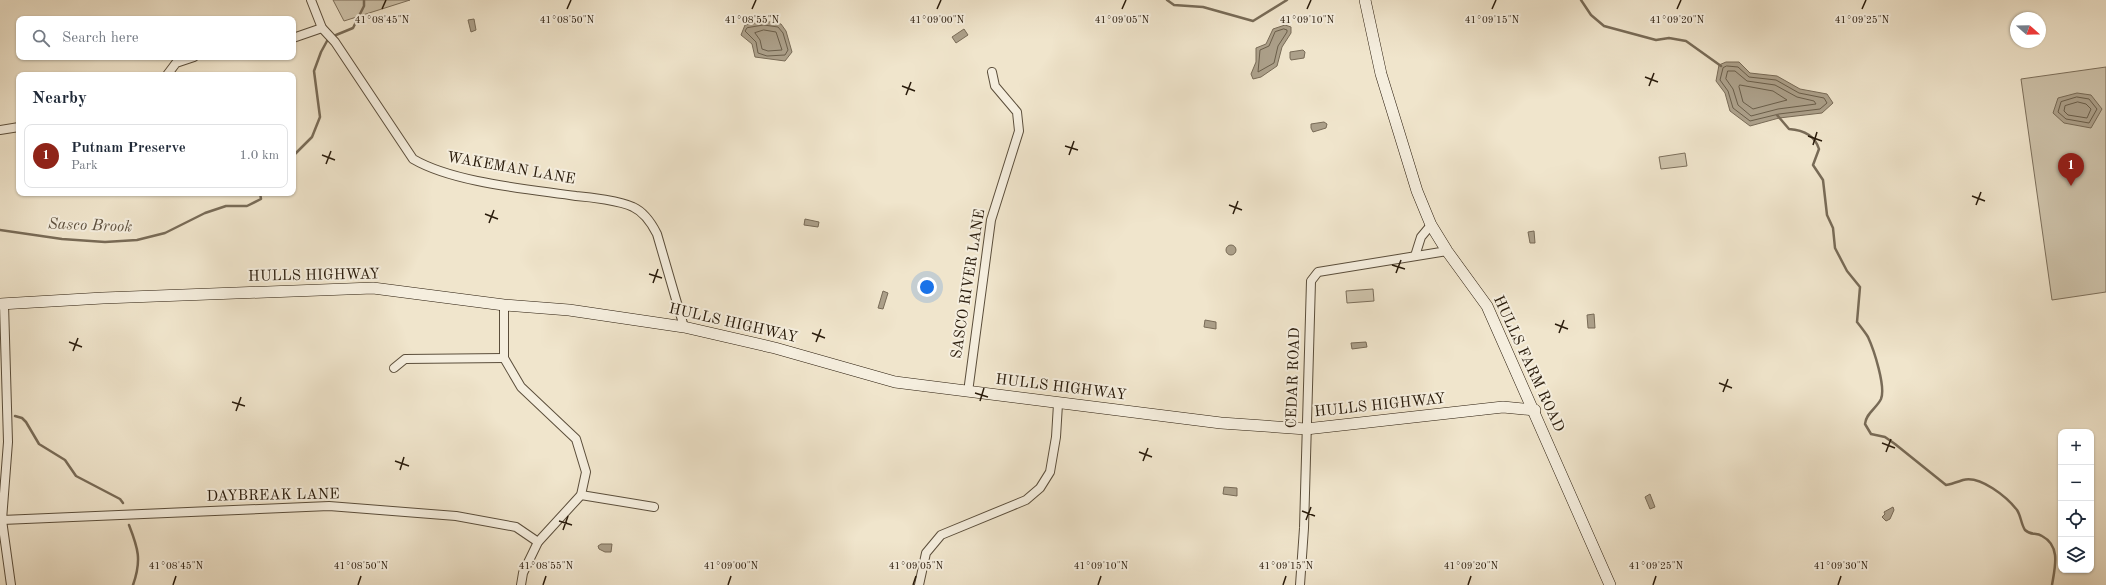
<!DOCTYPE html>
<meta charset="utf-8">
<style>
:root{--surface:#fff;--page:#f2f2f3;--text:#1f2937;--muted:#747a83;--line:#e0e1e3;--accent:#8f2418}
body{margin:0;font-family:"Old Standard TT",serif;background:var(--page);color:var(--text)}
.controls{position:absolute;right:12px;bottom:12px;display:grid;overflow:hidden;border-radius:8px;box-shadow:0 1px 3px #0004}
.controls button{width:36px;height:36px;display:grid;place-items:center;padding:0;border:0;border-bottom:1px solid var(--line);background:var(--surface);color:var(--text);font:20px sans-serif}
.compass{position:absolute;left:2010px;top:12px;width:36px;height:36px;border-radius:50%;background:var(--surface);box-shadow:0 1px 3px #0004;rotate:110deg}
.you{position:absolute;left:927px;top:287px;width:14px;height:14px;margin:-10px;border:3px solid #fff;border-radius:50%;background:#1a73e8;box-shadow:0 0 0 6px #1a73e833}
.badge{display:grid;place-items:center;width:26px;height:26px;border-radius:50%;background:var(--accent);color:#fff;font-size:13px;font-weight:700}
.pin{position:absolute;translate:-50% -33px;filter:drop-shadow(0 1px 2px #0008)}
.pin::after{content:'';position:absolute;top:21px;width:14px;height:12px;background:inherit;clip-path:polygon(0 0,100% 0,50% 100%)}
.list{margin:0;padding:0;list-style:none}
h2{display:flex;justify-content:space-between;align-items:center;height:52px;margin:0;padding:0 16px;font-size:17px}
h2 small{font-size:13px;font-weight:400;color:var(--muted)}
.list li{display:grid;grid-template-columns:26px 1fr auto;gap:12px;align-items:center;box-sizing:border-box;height:64px;margin:0 8px 8px;padding:0 8px;border:1px solid var(--line);border-radius:8px}
.list b{display:block;font-size:15px;white-space:nowrap}
.list p{margin:0;font-size:13px;white-space:nowrap;color:var(--muted)}
.list em{font-size:13px;font-style:normal;color:var(--muted)}
.icon{flex:none;width:22px;height:22px;fill:none;stroke:currentColor;stroke-width:2;stroke-linecap:round;stroke-linejoin:round}
.map{position:relative;flex:none;width:2106px;height:585px;overflow:hidden}
.search{position:absolute;background:var(--surface);box-shadow:0 1px 3px #0004;left:16px;top:16px;width:280px;height:44px;display:flex;align-items:center;gap:10px;box-sizing:border-box;padding:0 14px;border-radius:8px;color:var(--muted);font-size:15px}
.panel{position:absolute;background:var(--surface);box-shadow:0 1px 3px #0004;left:16px;top:72px;width:280px;height:124px;border-radius:8px}
.map>svg:first-child{display:block}
</style>
<div class="map">
<svg width="2106" height="585" viewBox="0 0 2106 585">
<rect width="100%" height="100%" fill="#f0e5cc"/>
<filter id="stains"><feTurbulence type="fractalNoise" baseFrequency=".005" numOctaves="4"/><feColorMatrix values="0 0 0 0 .2 0 0 0 0 .09 0 0 0 0 .02 0 0 0 .5 -.17"/></filter>
<radialGradient id="worn" r=".72"><stop offset=".6" stop-color="#630" stop-opacity="0"/><stop offset="1" stop-color="#630" stop-opacity=".3"/></radialGradient>
<g fill="#cec3ab" stroke="#7c6f5b">
<polygon points="333,0 410,0 344,21"/>
<polygon points="2106,67 2106,292 2052,300 2021,79"/>
<polygon points="1685,153 1687,166 1661,169 1659,157"/>
<polygon points="1373,289 1374,301 1347,303 1346,291"/>
</g>
<g fill="#aca08a" stroke="#786b57">
<polygon points="474,19 476,30 471,32 468,20"/>
<polygon points="764,21 781,24 786,31 792,52 785,61 755,57 752,44 741,35 745,25"/>
<polygon points="1285,25 1291,27 1291,33 1282,47 1277,66 1261,77 1253,79 1251,74 1256,62 1256,48 1266,44 1273,29"/>
<polygon points="964,29 968,35 956,43 952,37"/>
<polygon points="1303,50 1305,52 1304,58 1291,60 1290,58 1290,52"/>
<polygon points="1726,62 1739,62 1750,73 1777,76 1800,89 1827,94 1833,103 1822,113 1779,118 1750,126 1730,111 1725,93 1716,81 1719,65"/>
<polygon points="2077,93 2091,95 2102,109 2091,128 2064,123 2053,113 2058,98"/>
<polygon points="1324,122 1327,124 1326,128 1313,132 1311,128 1311,124"/>
<polygon points="805,219 819,222 818,227 804,225"/>
<polygon points="1534,231 1535,243 1530,243 1528,232"/>
<circle cx="1231" cy="250" r="5"/>
<polygon points="883,291 888,293 883,309 878,308"/>
<polygon points="1594,314 1595,328 1588,328 1587,315"/>
<polygon points="1205,320 1216,322 1216,329 1204,327"/>
<polygon points="1366,342 1367,347 1352,349 1351,343"/>
<polygon points="1224,487 1237,488 1237,496 1223,494"/>
<polygon points="1650,494 1655,507 1650,509 1645,497"/>
<polygon points="1893,507 1894,510 1890,519 1886,521 1882,517 1885,514 1884,512"/>
<polygon points="601,544 612,544 611,552 605,552 599,549 598,546"/>
</g>
<g fill="none" stroke-linecap="round" stroke-linejoin="round">
<g stroke="#6a5e4a" stroke-width="1">
<polygon points="764,25 778,27 783,33 788,50 785,55 767,56 758,53 756,42 745,31 747,28"/>
<polygon points="1284,29 1287,30 1287,32 1278,46 1274,63 1258,72 1260,50 1269,46 1275,32"/>
<polygon points="764,30 776,32 782,50 768,51 762,49 760,40 755,33"/>
<polygon points="1727,66 1738,67 1749,77 1776,80 1799,93 1824,98 1827,103 1820,109 1779,114 1750,121 1733,108 1728,91 1720,80 1723,68"/>
<polygon points="1728,71 1735,71 1747,81 1775,85 1797,97 1814,101 1816,104 1778,109 1751,116 1738,105 1733,89 1726,79"/>
<polygon points="1740,85 1773,91 1787,100 1753,109 1743,102 1739,87"/>
<polygon points="2077,97 2089,99 2097,109 2089,123 2066,119 2058,112 2061,102"/>
<polygon points="2078,102 2086,104 2091,109 2087,118 2068,115 2064,111 2065,106"/>
</g>
<g stroke="#786b57" stroke-width="2.5">
<polyline points="1167,0 1174,5 1203,7 1253,21 1287,0"/>
<polyline points="1581,0 1591,15 1604,26 1656,40 1669,38 1686,41 1721,66"/>
<path d="M1777,115L1789,129C1803,130 1815,136 1819,149L1813,165L1823,180L1827,215L1833,228L1835,248L1847,271L1860,287L1857,322C1861,327 1865,332 1868,337C1874,350 1886,387 1881,399C1876,409 1866,413 1865,424L1871,434L1885,437L1895,444L1946,485C1952,484 1957,482 1963,480C1980,475 2007,497 2017,510C2021,516 2021,524 2025,530C2031,536 2036,532 2042,536C2061,546 2055,567 2052,585"/>
<polyline points="293,156 312,137 320,117 314,71 321,52 327,41 336,35 353,28 364,6 364,0"/>
<polyline points="0,230 62,239 105,242 137,240 165,233 205,213 226,206 247,206 261,199 260,193"/>
<polyline points="15,416 22,418 26,422 39,444 65,460 76,476 120,499 123,503"/>
<path d="M129,525C138,548 142,560 133,585"/>
</g>
<g stroke="#5b4e3b" stroke-width="10">
<g id="street">
<path d="M311,0L322,28L335,42L413,159C454,183 529,189 576,196C590,197 621,201 633,207C644,212 652,224 657,234L684,327"/>
<polyline points="293,38 322,28"/>
<polyline points="167,75 176,63 194,57"/>
<polyline points="0,130 19,127"/>
<polyline points="1415,256 1421,237 1431,225"/>
<polyline points="4,304 8,442 2,520 11,585"/>
<polyline points="504,305 504,358 521,387 576,439 586,472 581,495 538,542 523,573 521,585"/>
<polyline points="394,368 405,359 504,358"/>
<polyline points="968,392 991,220 1019,131 1017,112 995,86 992,72"/>
<polyline points="581,495 654,507"/>
<polyline points="2,520 329,506 456,516 516,527 538,542"/>
<polyline points="919,585 926,553 941,535 1026,500 1040,488 1050,472 1056,437 1058,404"/>
<polyline points="1300,585 1304,528 1311,281 1318,272 1447,251"/>
</g>
</g>
<g stroke="#291b0b" stroke-width="12">
<g id="secondary">
<polyline points="1365,0 1381,74 1417,191 1431,225 1447,251 1487,306 1610,585"/>
<polyline points="0,304 103,298 373,288 504,305 569,310 684,327 775,348 895,382 1221,423 1306,429 1503,407 1535,410"/>
</g>
</g>
<use href="#street" stroke="#f5eede" stroke-width="8"/>
<use href="#secondary" stroke="#f5eede" stroke-width="11"/>
</g>
<path fill="none" stroke="#291b0b" stroke-width="1.5" d="M382,9L386,0M567,9L571,0M752,9L756,0M937,9L941,0M1122,9L1126,0M1307,9L1311,0M1492,9L1496,0M1677,9L1681,0M1862,9L1866,0M1645,77L1658,82M902,86L915,91M1649,86L1654,73M906,95L911,82M1808,136L1822,141M1813,145L1817,132M1065,146L1078,150M322,155L335,160M1069,155L1074,141M326,164L331,151M1972,196L1985,201M1229,205L1242,210M1976,205L1981,192M485,214L498,219M1233,214L1238,201M489,223L494,210M1392,265L1405,269M1396,273L1401,260M649,274L662,278M653,283L658,269M1555,324L1568,329M812,333L825,338M1559,333L1564,320M69,342L82,347M816,342L821,329M73,351L78,338M1719,383L1732,388M1723,392L1728,379M975,393L988,397M980,401L984,388M232,402L245,406M236,411L241,397M1882,443L1895,448M1139,452L1152,457M1886,452L1891,439M395,461L409,466M1143,461L1148,448M400,470L404,457M1302,511L1315,516M1306,520L1311,507M559,521L572,525M563,530L568,516M173,585L176,576M358,585L361,576M543,585L546,576M728,585L731,576M913,585L916,576M1098,585L1101,576M1283,585L1286,576M1468,585L1471,576M1653,585L1656,576M1838,585L1841,576"/>
<g text-anchor="middle" dominant-baseline="central" stroke-width="4" stroke-linejoin="round" paint-order="stroke">
<g font-size="15" fill="#291b0b" stroke="#f5eede">
<text transform="translate(511 169) rotate(10)">WAKEMAN LANE</text>
<text transform="translate(314 276) rotate(-1)">HULLS HIGHWAY</text>
<text transform="translate(969 284) rotate(-81)">SASCO RIVER LANE</text>
<text transform="translate(733 324) rotate(13)">HULLS HIGHWAY</text>
<text transform="translate(1528 364) rotate(65)">HULLS FARM ROAD</text>
<text transform="translate(1294 378) rotate(-88)">CEDAR ROAD</text>
<text transform="translate(1061 388) rotate(7)">HULLS HIGHWAY</text>
<text transform="translate(1380 406) rotate(-6)">HULLS HIGHWAY</text>
<text transform="translate(273 496) rotate(-1)">DAYBREAK LANE</text>
</g>
<g font-size="16" font-style="italic" fill="#5d503e" stroke="#f5eede">
<text transform="translate(90 226) rotate(2)">Sasco Brook</text>
</g>
</g>
<g font-size="10" text-anchor="middle" fill="#291b0b" stroke="#f5eede" stroke-width="4" stroke-linejoin="round" paint-order="stroke">
<text x="382" y="23">41°08'45"N</text>
<text x="567" y="23">41°08'50"N</text>
<text x="752" y="23">41°08'55"N</text>
<text x="1122" y="23">41°09'05"N</text>
<text x="937" y="23">41°09'00"N</text>
<text x="1307" y="23">41°09'10"N</text>
<text x="1492" y="23">41°09'15"N</text>
<text x="1677" y="23">41°09'20"N</text>
<text x="1862" y="23">41°09'25"N</text>
<text x="176" y="569">41°08'45"N</text>
<text x="361" y="569">41°08'50"N</text>
<text x="546" y="569">41°08'55"N</text>
<text x="731" y="569">41°09'00"N</text>
<text x="916" y="569">41°09'05"N</text>
<text x="1101" y="569">41°09'10"N</text>
<text x="1286" y="569">41°09'15"N</text>
<text x="1471" y="569">41°09'20"N</text>
<text x="1656" y="569">41°09'25"N</text>
<text x="1841" y="569">41°09'30"N</text>
</g>
<rect width="100%" height="100%" filter="url(#stains)"/>
<rect width="100%" height="100%" fill="url(#worn)"/>
</svg>
<div class="controls">
<button>+</button>
<button>−</button>
<button><svg class="icon" aria-label="locate" viewBox="0 0 24 24"><circle cx="12" cy="12" r="6"/><path d="M12 2v4M12 18v4M2 12h4M18 12h4"/></svg></button>
<button><svg class="icon" aria-label="layers" viewBox="0 0 24 24"><path d="M12 4l9 5-9 5-9-5zM3 14l9 5 9-5"/></svg></button>
</div>
<svg class="compass" viewBox="-18 -18 36 36"><path d="M0-13l5 13h-10z" fill="#e53935"/><path d="M0 13l5-13h-10z" fill="#747a83"/></svg>
<div class="you"></div>
<div class="pin badge" style="left:2071px;top:186px">1</div>
<div class="search"><svg class="icon" aria-label="search" viewBox="0 0 24 24"><circle cx="10" cy="10" r="6"/><path d="M15 15l6 6"/></svg>Search here</div>
<section class="panel">
<h2>Nearby<small></small></h2>
<ul class="list">
<li><span class="badge">1</span><div><b>Putnam Preserve</b><p>Park</p></div><em>1.0 km</em></li>
</ul>
</section>
</div>
